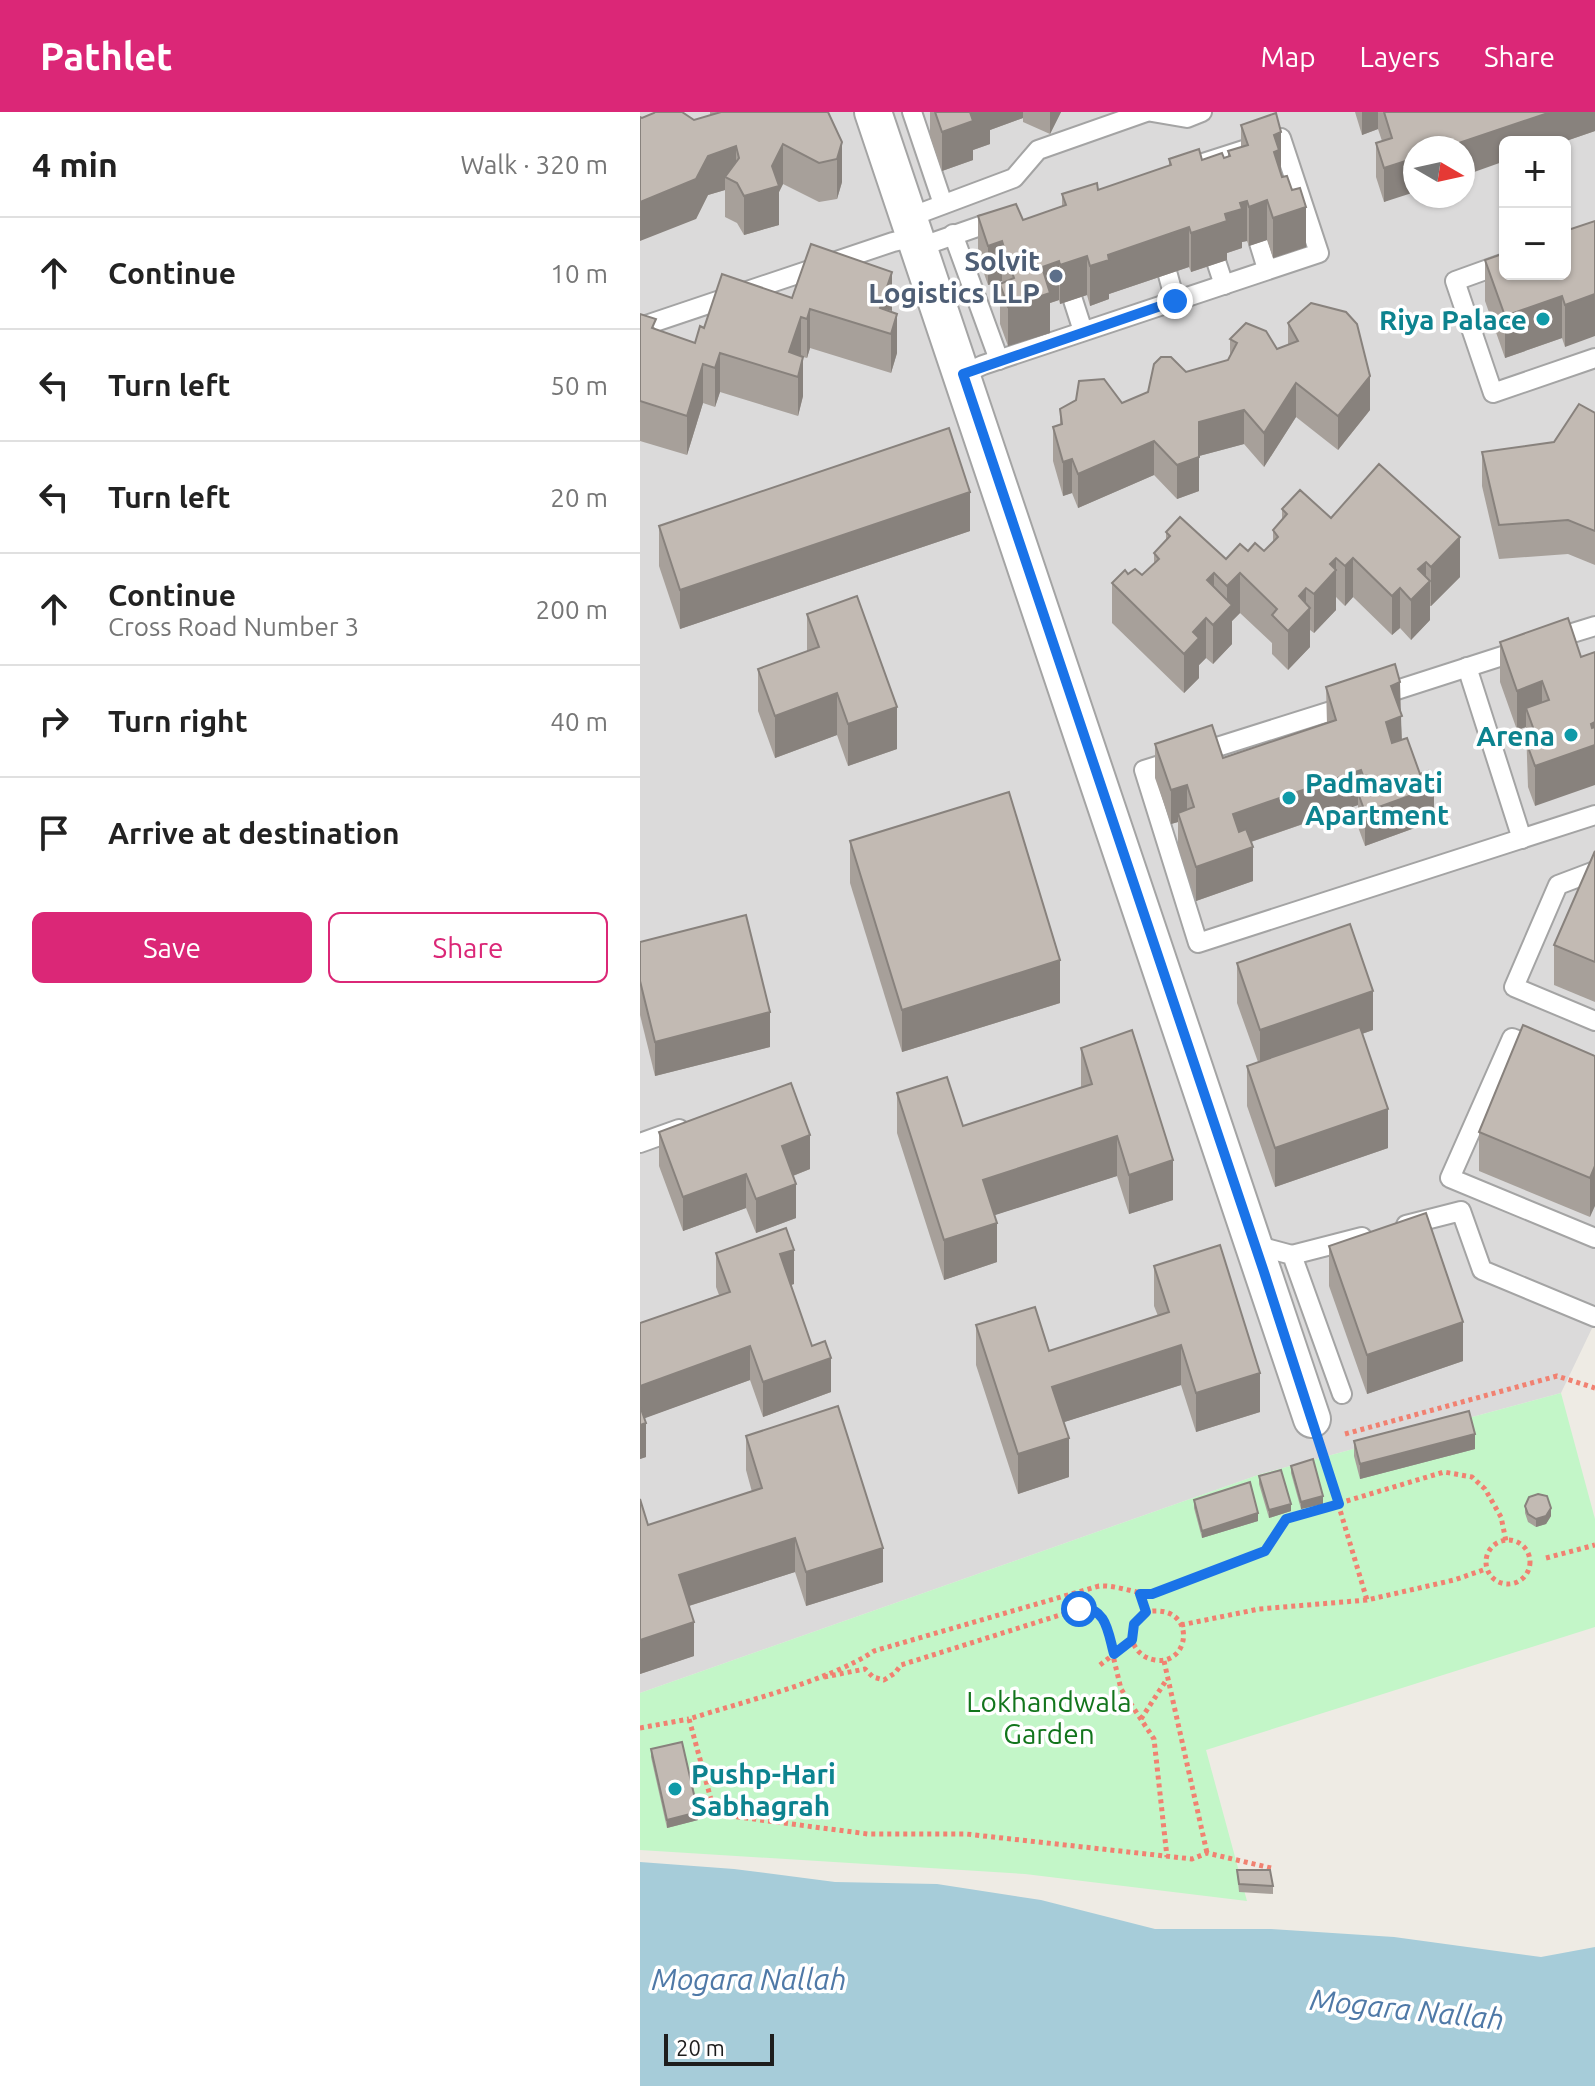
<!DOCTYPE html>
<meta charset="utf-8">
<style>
:root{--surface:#fff;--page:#f2f2f2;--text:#222;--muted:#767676;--line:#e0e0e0;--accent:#db2777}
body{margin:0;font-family:Ubuntu,sans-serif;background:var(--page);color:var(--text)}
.controls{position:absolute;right:24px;top:24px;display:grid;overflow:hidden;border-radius:12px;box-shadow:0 2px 6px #0004}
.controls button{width:72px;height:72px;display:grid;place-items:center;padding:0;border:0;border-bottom:2px solid var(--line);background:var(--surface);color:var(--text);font:40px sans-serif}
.compass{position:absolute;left:763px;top:24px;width:72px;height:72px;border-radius:50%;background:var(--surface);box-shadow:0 2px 6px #0004;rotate:99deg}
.scale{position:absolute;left:24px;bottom:20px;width:110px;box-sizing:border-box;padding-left:8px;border:4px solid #1d1d1d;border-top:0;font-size:22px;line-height:28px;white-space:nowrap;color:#1d1d1d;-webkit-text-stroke:6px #fff;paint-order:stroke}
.stop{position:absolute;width:24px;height:24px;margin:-18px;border:6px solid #1a73e8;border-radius:50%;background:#fff}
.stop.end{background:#1a73e8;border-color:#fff;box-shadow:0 2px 8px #0008}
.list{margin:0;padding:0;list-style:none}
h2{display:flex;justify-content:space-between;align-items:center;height:104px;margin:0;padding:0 32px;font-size:34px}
h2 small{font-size:26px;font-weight:400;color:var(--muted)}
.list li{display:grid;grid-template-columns:52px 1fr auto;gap:24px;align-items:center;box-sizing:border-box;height:112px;padding:0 32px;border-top:2px solid var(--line)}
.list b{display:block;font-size:30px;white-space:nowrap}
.list p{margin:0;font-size:26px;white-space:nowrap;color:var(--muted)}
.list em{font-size:26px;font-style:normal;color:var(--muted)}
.actions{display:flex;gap:16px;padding:24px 32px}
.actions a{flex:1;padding:18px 0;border:2px solid var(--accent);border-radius:12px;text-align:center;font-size:28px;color:var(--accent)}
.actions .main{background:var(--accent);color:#fff}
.icon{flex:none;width:44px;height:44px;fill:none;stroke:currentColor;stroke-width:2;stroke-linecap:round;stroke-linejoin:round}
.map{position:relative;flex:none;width:955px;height:1974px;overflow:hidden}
header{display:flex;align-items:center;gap:48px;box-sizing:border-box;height:112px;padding:0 40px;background:var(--accent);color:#fff}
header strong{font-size:38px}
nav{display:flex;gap:44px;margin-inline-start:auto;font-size:28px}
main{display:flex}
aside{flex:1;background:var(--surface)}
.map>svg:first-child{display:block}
</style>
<header>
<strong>Pathlet</strong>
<nav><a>Map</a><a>Layers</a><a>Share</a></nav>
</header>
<main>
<aside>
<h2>4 min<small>Walk · 320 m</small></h2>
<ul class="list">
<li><svg class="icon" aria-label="ahead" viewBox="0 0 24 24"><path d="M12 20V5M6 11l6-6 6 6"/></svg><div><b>Continue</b></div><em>10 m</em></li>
<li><svg class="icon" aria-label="left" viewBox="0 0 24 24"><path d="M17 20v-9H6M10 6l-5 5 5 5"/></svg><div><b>Turn left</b></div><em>50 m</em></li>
<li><svg class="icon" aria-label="left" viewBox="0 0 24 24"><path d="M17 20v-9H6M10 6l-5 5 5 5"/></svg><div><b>Turn left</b></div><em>20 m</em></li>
<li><svg class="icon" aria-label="ahead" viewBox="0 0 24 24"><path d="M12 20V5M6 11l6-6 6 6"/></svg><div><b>Continue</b><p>Cross Road Number 3</p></div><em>200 m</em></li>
<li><svg class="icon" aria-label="right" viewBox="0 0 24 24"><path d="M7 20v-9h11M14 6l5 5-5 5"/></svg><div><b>Turn right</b></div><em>40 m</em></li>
<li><svg class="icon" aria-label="arrive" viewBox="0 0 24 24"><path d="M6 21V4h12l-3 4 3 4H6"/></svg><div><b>Arrive at destination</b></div></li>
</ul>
<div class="actions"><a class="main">Save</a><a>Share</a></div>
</aside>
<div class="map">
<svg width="955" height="1974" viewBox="0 0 955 1974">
<rect width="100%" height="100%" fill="#eeebe4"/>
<path fill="#dbdada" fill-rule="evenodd" d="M0,0H955V1210L921,1281L621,1362L0,1581ZM865,30H925V162H865ZM775,36H823V84H775Z"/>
<polygon fill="#c3f6c8" points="921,1281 955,1407 955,1515 566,1638 607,1789 385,1762 0,1738 0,1581 621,1362"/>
<polygon fill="#a6ccd9" points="0,1750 94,1757 195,1770 297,1772 401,1788 515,1817 631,1817 754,1825 901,1845 955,1835 955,1974 0,1974"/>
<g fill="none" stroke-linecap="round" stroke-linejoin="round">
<g stroke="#a4a4a4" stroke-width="22">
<g id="lane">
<polyline points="272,0 303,92"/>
<polyline points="512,0 547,6 562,0"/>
<polyline points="270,105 374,66 398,38 506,0"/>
<polyline points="313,122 359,248"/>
<polyline points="569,128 584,173"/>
<polyline points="619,131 627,157"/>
<polyline points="280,135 343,113 361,114"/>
<polyline points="865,151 815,169 853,281 955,246"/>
<polyline points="528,163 535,189"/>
<polyline points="433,188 443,219"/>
<polyline points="0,215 253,130 276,125"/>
<polyline points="323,262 343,253 679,141 641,26 560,52"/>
<polyline points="913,527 955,514"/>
<polyline points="827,555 882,727"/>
<polyline points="738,584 881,538"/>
<polyline points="710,593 504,658 558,831 955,703"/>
<polyline points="955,759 918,773 874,875 955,909"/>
<polyline points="898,936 872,926 810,1066 955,1126"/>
<polyline points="0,1031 39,1017"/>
<polyline points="766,1113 821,1099 842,1158 955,1205"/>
<polyline points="615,1133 652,1143 702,1282"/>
<polyline points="652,1143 722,1125"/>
</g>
</g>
<g stroke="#a4a4a4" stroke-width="40">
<polyline id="street" points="233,0 672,1307"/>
</g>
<g stroke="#f18171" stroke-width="5" stroke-dasharray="4 4" stroke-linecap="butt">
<polyline points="705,1322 917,1264 955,1276"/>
<polyline points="682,1338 727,1488"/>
<circle cx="868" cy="1450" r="22"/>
<polyline points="906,1446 955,1433"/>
<polyline points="500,1482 506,1499"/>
<polyline points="541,1513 619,1497 727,1488 814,1468 846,1457"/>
<polyline points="524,1549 567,1741"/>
<path d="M460,1553L492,1528L494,1512L506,1500C557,1490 552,1554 515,1548C503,1546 496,1539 492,1528"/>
<polyline points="184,1565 225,1557 233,1565 244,1568 255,1561 261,1553 439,1497 453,1497 464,1506 481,1577 514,1627 527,1745"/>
<polyline points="501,1607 527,1567"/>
<polyline points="0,1616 49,1607"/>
<path d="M631,1756L567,1741L552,1747L326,1722H228L75,1702L49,1607C102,1590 189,1569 234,1539L459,1474C477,1473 493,1481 512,1482L625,1439L646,1407L804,1360L832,1365L845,1377L861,1405L866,1429"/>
</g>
<use href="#lane" stroke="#fff" stroke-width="18"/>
<use href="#street" stroke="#fff" stroke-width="36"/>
</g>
<g fill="#a7a09a">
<polygon points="70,0 188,0 202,70 197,87 179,90 143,72 139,80 139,113 104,123 97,111 85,105 85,78 68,83 56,107 2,6 54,8 70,3"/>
<polygon points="290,0 421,0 410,22 383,10 383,6 350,18 350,32 333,38 333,48 302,59 290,24"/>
<polygon points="715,0 955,0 955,19 923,30 865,30 744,90 736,65 736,31 742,29 738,17 722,23"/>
<polygon points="601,13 641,59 640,60 666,135 633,146 627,128 609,134 607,129 602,130 602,136 587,141 587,148 551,160 549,155 469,182 469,187 450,194 447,183 420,192 419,188 410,191 410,221 368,234 360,212 360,172 363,171 362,169 348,173 338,144 338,104 383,108 422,95 422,82 458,78 529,54 529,47 562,48 584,46 588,45 588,39 601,35"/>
<polygon points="955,109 925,235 922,226 865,246 845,189 845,148"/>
<polygon points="152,186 251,200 257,241 251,261 170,236 167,246 163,245 163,284 158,304 80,280 75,295 63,291 47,343 0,329 0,202 16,217 55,231 64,216"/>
<polygon points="648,211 730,298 698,338 656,305 624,355 604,332 559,344 559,379 537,387 514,363 438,396 432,381 423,384 413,349 413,315 420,312 420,297 482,291 508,280 546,260 588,248 590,243 590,227 637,237 648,233"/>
<polygon points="955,301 955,453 928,442 859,447 842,374 842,340 914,330"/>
<polygon points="642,397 691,406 820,465 791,494 790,494 790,508 771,528 760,516 752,523 713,485 705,494 696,485 696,498 674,521 670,518 670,535 648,558 632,542 632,531 600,501 592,509 592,532 573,552 566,546 559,553 559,566 544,581 472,511 472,471 488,462 502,463 514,452 514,441 526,428 526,420 586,447 608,439 624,439 633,430 633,418 642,408"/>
<polygon points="19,414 330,419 40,517 19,454"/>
<polygon points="167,502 257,637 208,654 197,623 135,646 118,599 118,557 167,539"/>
<polygon points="928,506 895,694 888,675 886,615 877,618 860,570 860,530"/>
<polygon points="686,575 760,599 762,627 794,709 725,734 718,715 718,693 611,730 613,769 556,789 538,735 538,710 531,712 515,666 515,632 583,646 687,612"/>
<polygon points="210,729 420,891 262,940 210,771"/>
<polygon points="955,739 955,890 914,873 914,833"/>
<polygon points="0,830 130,935 15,964 0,903"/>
<polygon points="597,851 733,918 722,922 748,1036 635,1075 607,994 607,954 618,950 597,891"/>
<polygon points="441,936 533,1088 489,1102 477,1064 354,1103 357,1150 304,1168 257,1021 257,981 323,1014 441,976"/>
<polygon points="955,944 950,1105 839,1059 839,1020"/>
<polygon points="19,1020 170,1057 153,1064 156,1106 116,1121 106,1096 43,1119 19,1054"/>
<polygon points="689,1134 823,1249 727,1282 689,1174"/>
<polygon points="76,1141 154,1172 151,1173 172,1234 191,1280 123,1305 110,1268 4,1306 6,1345 0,1347 0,1211 79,1183 76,1175"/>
<polygon points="514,1154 620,1300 556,1320 541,1273 424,1310 429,1365 378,1382 336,1253 336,1213 409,1239 518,1204 514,1194"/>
<polygon points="106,1324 243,1470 166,1494 155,1460 49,1494 54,1544 0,1562 0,1387 8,1413 112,1380 106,1358"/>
<polygon points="714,1329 835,1337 720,1367 714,1344"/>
<polygon points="651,1354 683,1392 661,1397 651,1361"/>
<polygon points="619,1364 651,1399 629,1406 619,1372"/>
<polygon points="554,1388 618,1409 562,1426 554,1396"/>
<polygon points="885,1394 911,1404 906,1412 896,1415 888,1410 885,1401"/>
<polygon points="11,1637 58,1708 27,1716 11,1645"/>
<polygon points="597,1758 633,1774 633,1782 599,1780"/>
</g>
<g fill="#88827d">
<polygon points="330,0 383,0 383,6 350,18 350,32 333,38 333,48 302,59 302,20"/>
<polygon points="410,0 421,0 410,22"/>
<polygon points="722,0 738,0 738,17 722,23"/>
<polygon points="911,0 955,0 955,19 923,30 865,30 865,49 823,64 823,36 804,36"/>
<polygon points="641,20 641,59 639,60 634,79 634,23"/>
<polygon points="202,30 202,70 197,87 197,47"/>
<polygon points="143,32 143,72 139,80 139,113 104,123 104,84 132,54"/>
<polygon points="96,34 96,71 85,65 85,78 68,83 56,107 0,129 0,90 68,44"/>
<polygon points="775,46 775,80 744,90 744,56"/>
<polygon points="627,88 627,128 609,134 609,95"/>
<polygon points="607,89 607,129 602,130 602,136 587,141 587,148 551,160 551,121 585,102 600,91"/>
<polygon points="666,95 666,135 633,146 633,106"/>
<polygon points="549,115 549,155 469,182 469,187 450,194 450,154 468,143"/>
<polygon points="362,129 362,169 348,173 348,134"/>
<polygon points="447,144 447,183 420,192 420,153"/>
<polygon points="419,149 419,188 410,191 410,221 368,234 368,195 402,155"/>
<polygon points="252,160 252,199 240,196"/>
<polygon points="955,182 955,224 925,235 925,193"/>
<polygon points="922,184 922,226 865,246 865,204"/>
<polygon points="170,197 170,236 167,246 167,207"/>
<polygon points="257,202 257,241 251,261 251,222"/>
<polygon points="161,205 161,244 149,240"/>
<polygon points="80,241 80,280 75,295 75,256"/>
<polygon points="163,245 163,284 158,304 158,265"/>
<polygon points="63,252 63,291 47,343 47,304"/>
<polygon points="730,264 730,298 698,338 698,304"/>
<polygon points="656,271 656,305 624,355 624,321"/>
<polygon points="604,298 604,332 559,344 559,310"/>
<polygon points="514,329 514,363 438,396 438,362"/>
<polygon points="559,345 559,379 537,387 537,353"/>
<polygon points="432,347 432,381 423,384 423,350"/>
<polygon points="330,380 330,419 40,517 40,478"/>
<polygon points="820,425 820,465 791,494 791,455"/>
<polygon points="696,446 696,498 674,521 674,482 690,452"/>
<polygon points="713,446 713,485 705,494 705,454"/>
<polygon points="786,450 786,473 790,469 790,508 771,528 771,488 778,457"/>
<polygon points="574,461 574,500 567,468"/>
<polygon points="600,461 600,501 592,509 592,532 573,552 573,513 587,497 587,474"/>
<polygon points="666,476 666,500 670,496 670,535 648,558 648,519 659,484"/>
<polygon points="760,476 760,516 752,523 752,484"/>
<polygon points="566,506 566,546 559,553 559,566 544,581 544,542 553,520"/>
<polygon points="902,569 902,609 886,596 886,615 877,618 877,579"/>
<polygon points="760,570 762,638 746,644 746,610 751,574"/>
<polygon points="197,581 197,623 135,646 135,604"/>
<polygon points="257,595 257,637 208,654 208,612"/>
<polygon points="955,596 955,673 895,694 895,654 951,612"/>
<polygon points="721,658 721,690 718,681 718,693 593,736 593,702"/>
<polygon points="547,673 547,707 538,701 538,710 531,712 531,678"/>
<polygon points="794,675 794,709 725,734 725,700"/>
<polygon points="613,735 613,769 556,789 556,755"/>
<polygon points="420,848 420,891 262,940 262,898"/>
<polygon points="733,879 733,918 620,957 620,918"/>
<polygon points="130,900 130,935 15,964 15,930"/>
<polygon points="748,997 748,1036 635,1075 635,1036"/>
<polygon points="170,1023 170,1057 142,1068 142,1034"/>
<polygon points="477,1024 477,1064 343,1107 343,1068"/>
<polygon points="533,1048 533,1088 489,1102 489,1063"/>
<polygon points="955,1054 955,1094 950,1105 950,1066"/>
<polygon points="106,1062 106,1096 43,1119 43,1085"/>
<polygon points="156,1072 156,1106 116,1121 116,1087"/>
<polygon points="357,1111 357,1150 304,1168 304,1128"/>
<polygon points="154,1138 154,1172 140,1176 140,1142"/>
<polygon points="823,1210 823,1249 727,1282 727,1243"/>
<polygon points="541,1233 541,1273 412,1314 412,1275"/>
<polygon points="110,1234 110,1268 0,1308 0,1274"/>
<polygon points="191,1246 191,1280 123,1305 123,1270"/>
<polygon points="620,1261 620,1300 556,1320 556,1281"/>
<polygon points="6,1311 6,1345 0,1347 0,1313"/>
<polygon points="835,1322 835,1337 720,1367 720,1352"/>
<polygon points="429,1326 429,1365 378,1382 378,1342"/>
<polygon points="683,1384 683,1392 661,1397 661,1390"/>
<polygon points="651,1392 651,1399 629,1406 629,1398"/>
<polygon points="911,1396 911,1404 906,1412 896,1415 896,1407"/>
<polygon points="618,1401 618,1409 562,1426 562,1419"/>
<polygon points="155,1426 155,1460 39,1497 39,1463"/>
<polygon points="243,1436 243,1470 166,1494 166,1460"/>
<polygon points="54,1510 54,1544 0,1562 0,1528"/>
<polygon points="58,1700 58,1708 27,1716 27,1708"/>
</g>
<g fill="#c2bab3" stroke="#88827d" stroke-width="2">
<polygon points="15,0 42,0 54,8 81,0 188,0 202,30 197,47 179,51 143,32 132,54 139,74 104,84 97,71 85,65 99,46 96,34 68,44 56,67 0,90 0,5 2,6 14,1"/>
<polygon points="295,0 330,0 333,9 302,20"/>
<polygon points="744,0 911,0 804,36 775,36 775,46 744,56 736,31 752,26"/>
<polygon points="636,1 641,20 634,23 639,38 634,40 642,65 647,64 652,78 660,76 666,95 633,106 627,88 609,95 607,89 600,91 602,97 585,102 587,109 551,121 549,115 468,143 469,148 450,154 447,144 420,153 419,149 402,155 410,181 368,195 360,172 374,166 369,152 362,129 348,134 338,104 376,92 383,108 426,93 422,82 457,71 458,78 531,53 529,47 559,37 562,48 582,41 584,46 590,44 588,39 608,33 601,13"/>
<polygon points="955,109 955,182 925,193 922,184 865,204 845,148 865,141 865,162 925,162 925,119"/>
<polygon points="171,132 252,160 240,196 257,202 251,222 170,197 167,207 161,205 149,240 163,245 158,265 80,241 75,256 63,252 47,304 0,289 0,202 16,207 12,216 55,231 60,214 64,216 82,162 152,186"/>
<polygon points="671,191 706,200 717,212 730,264 698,304 656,271 624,321 604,298 559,310 559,345 537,353 514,329 438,362 432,347 423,350 413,315 422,312 420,297 436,288 439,269 464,267 482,291 508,280 514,252 521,245 531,245 546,260 588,248 597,231 590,227 606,211 626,219 637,237 658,229 648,211"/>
<polygon points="939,292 955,301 955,419 928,408 859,413 842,340 914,330"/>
<polygon points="309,316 330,380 40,478 19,414"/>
<polygon points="739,352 820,425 791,455 786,450 778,457 790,469 771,488 760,476 752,484 713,446 705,454 696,446 690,452 696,458 674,482 666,476 659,484 670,496 648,519 632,503 637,497 600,461 587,474 574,461 567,468 592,493 573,513 566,506 553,520 559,526 544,542 472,471 485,458 488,462 495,457 502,463 519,447 514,441 530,424 526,420 540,405 586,447 600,432 608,439 615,431 624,439 638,425 633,418 647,402 642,397 660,378 691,406"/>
<polygon points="217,484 257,595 208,612 197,581 135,604 118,557 179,535 167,502"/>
<polygon points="928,506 941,545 955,540 955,610 951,612 952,616 955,615 955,633 895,654 888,635 899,632 886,596 909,588 902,569 877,579 860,530"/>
<polygon points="755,552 760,570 751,574 762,604 746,610 752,631 767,626 780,662 788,659 794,675 725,700 718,681 728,677 721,658 593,702 599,720 606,717 613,735 556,755 538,701 554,695 547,673 531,678 515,632 572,613 583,646 696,608 686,575"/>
<polygon points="369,680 420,848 262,898 210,729"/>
<polygon points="955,739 955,850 914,833"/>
<polygon points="106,803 130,900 15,930 0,869 0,830"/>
<polygon points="710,812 733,879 620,918 597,851"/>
<polygon points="883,913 955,944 955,1054 950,1066 839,1020"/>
<polygon points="720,915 748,997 635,1036 607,954"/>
<polygon points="492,918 533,1048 489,1063 477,1024 343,1068 357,1111 304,1128 257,981 307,965 323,1014 452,972 441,936"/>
<polygon points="151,971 170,1023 142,1034 156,1072 116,1087 106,1062 43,1085 19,1020"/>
<polygon points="786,1101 823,1210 727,1243 689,1134"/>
<polygon points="146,1116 154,1138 140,1142 172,1234 185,1229 191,1246 123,1270 110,1234 0,1274 0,1211 90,1180 76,1141"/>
<polygon points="580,1133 620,1261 556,1281 541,1233 412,1275 429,1326 378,1342 336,1213 395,1195 409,1239 529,1200 514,1154"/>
<polygon points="0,1294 6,1311 0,1313"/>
<polygon points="198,1294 243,1436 166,1460 155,1426 39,1463 54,1510 0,1528 0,1387 8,1413 122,1376 106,1324"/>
<polygon points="829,1299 835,1322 720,1352 714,1329"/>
<polygon points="673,1347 683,1384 661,1390 651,1354"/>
<polygon points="641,1358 651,1392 629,1398 619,1364"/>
<polygon points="610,1370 618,1401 562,1419 554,1388"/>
<polygon points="898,1382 907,1384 911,1396 906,1404 896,1407 888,1402 885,1394 889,1385"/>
<polygon points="42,1630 58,1700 27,1708 11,1637"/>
<polygon points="597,1758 630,1758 633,1774 599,1772"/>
</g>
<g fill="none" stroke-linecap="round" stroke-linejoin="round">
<path stroke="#1a73e8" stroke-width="10" d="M439,1497C467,1494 468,1521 474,1542L492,1528L494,1512L506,1500L500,1482H512L625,1439L646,1407L699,1392L623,1157L323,262L535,189"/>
</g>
<circle fill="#5c6f8a" stroke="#fff" stroke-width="3" cx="416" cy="164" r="8"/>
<g fill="#0f9aa8" stroke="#fff" stroke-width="3">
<circle cx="903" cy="207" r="8"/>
<circle cx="931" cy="623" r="8"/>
<circle cx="649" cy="686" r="8"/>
<circle cx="35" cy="1677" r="8"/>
</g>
<g text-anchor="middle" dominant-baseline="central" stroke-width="7" stroke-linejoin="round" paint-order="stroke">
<g font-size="28" font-weight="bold" fill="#4e5e75" stroke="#fff" text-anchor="end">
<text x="400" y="148">Solvit<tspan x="400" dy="32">Logistics LLP</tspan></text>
</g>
<g font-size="28" font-weight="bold" fill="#0d838f" stroke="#fff" text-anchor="end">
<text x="887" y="207">Riya Palace</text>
<text x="915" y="623">Arena</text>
<text x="665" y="670" text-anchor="start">Padmavati<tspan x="665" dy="32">Apartment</tspan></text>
<text x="51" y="1661" text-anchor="start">Pushp-Hari<tspan x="51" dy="32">Sabhagrah</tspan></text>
</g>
<g font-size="28" fill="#12751c" stroke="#fff">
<text x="409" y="1589">Lokhandwala<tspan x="409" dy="32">Garden</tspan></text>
</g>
<g font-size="30" font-style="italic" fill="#4f79a7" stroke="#fff">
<text x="109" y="1867">Mogara Nallah</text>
<text transform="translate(767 1897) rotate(6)">Mogara Nallah</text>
</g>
</g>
</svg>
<div class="controls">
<button>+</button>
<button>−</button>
</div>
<svg class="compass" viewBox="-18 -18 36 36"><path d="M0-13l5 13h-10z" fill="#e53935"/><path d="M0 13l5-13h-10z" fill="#767676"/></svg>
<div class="scale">20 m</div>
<div class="stop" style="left:439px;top:1497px"></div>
<div class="stop end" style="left:535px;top:189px"></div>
</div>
</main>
